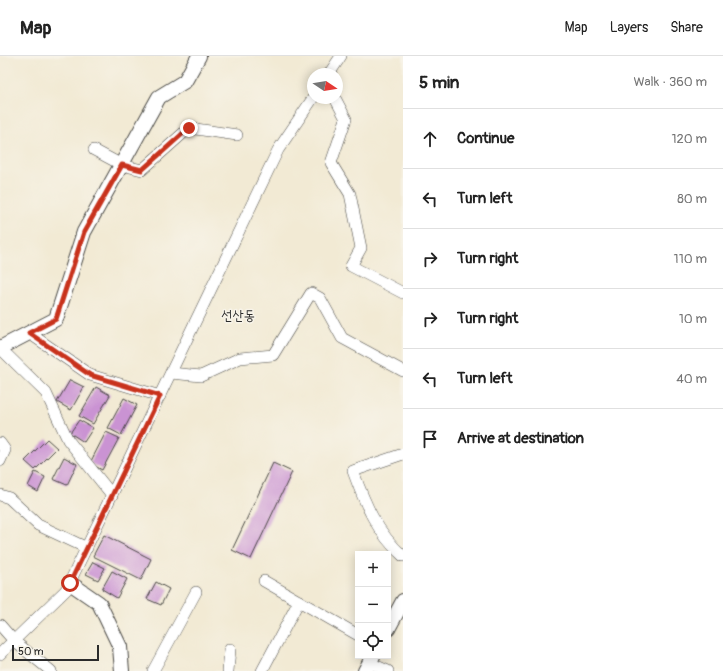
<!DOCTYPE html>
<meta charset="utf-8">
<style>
:root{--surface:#fff;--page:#f2f2f2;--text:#222;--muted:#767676;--line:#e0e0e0}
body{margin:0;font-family:Pangolin,"Poor Story",sans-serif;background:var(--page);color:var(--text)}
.controls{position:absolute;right:12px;bottom:12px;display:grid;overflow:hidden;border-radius:0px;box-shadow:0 2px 10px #0003}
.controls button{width:36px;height:36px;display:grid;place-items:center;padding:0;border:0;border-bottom:1px solid var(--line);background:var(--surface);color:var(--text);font:20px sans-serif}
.compass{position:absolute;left:307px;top:12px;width:36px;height:36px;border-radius:50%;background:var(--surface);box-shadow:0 2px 10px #0003;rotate:102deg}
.scale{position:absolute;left:12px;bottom:10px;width:87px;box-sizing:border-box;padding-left:4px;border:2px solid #2b2b2b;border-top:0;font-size:11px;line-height:14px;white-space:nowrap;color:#2b2b2b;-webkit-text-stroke:3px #f7f3e8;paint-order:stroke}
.stop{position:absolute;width:12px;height:12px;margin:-9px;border:3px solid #c8321e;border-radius:50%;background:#fff}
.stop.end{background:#c8321e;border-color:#fff;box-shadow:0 1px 4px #0008}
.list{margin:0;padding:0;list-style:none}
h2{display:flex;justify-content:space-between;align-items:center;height:52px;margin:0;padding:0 16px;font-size:17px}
h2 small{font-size:13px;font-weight:400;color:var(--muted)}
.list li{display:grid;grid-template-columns:26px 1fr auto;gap:12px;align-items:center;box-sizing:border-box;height:60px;padding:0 16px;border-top:1px solid var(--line)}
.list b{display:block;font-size:15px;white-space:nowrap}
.list em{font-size:13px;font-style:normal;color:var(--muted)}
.icon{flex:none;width:22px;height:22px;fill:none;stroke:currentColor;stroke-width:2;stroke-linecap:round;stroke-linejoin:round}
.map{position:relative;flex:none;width:403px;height:615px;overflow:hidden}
header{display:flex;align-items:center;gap:24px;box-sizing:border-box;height:56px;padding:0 20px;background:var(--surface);border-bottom:1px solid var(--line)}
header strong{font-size:19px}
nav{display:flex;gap:22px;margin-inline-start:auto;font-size:14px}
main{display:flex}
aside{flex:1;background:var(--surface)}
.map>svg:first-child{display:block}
</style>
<header>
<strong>Map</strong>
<nav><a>Map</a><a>Layers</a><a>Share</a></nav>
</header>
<main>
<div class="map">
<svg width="403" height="615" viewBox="0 0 403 615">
<rect width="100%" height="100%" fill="#f7f3e8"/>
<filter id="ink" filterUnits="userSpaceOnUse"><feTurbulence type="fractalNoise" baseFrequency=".025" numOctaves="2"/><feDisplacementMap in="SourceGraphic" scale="8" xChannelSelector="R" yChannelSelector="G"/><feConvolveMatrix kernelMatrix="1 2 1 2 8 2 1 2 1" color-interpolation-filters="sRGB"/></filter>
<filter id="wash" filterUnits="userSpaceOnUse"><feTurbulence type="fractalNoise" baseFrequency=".012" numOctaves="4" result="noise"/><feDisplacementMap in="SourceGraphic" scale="16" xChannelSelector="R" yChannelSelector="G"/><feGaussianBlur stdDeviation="0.9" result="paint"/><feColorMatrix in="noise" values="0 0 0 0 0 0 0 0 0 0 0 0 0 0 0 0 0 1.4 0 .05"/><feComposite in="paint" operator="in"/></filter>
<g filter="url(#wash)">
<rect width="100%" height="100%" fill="#f2ead4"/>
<g id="blocks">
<g fill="#ca93d3">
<polygon points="70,324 84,331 71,354 57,346"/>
<polygon points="96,331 110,339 93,368 79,360"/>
<polygon points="124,342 137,349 121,379 108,372"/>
<polygon points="79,364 93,372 84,386 70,377"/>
<polygon points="106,376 119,382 102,414 90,407"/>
<polygon points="47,383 57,392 35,414 25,405"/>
<polygon points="64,401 77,408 67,429 53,423"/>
<polygon points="273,407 292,416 251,503 232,494"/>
<polygon points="35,416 45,421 38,436 28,430"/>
<polygon points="104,479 151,503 141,524 93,500"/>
<polygon points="93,506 105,512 98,524 86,518"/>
<polygon points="112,515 127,523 117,542 102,533"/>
<polygon points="156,526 169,533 161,549 147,543"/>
</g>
</g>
</g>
<g filter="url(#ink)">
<use href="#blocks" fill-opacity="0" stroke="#494844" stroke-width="1"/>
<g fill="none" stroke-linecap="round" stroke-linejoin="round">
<g stroke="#494844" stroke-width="12">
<g id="minor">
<polyline points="329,18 341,0"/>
<polyline points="335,42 346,63 331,107 350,138 361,192 351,210 403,237"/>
<polyline points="94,94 122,109 142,114 189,72 237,79"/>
<polyline points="29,277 90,319 160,340"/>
<polyline points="0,292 46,337 68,384 112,439"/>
<polyline points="171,317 201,320 240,302 273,299 311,237 320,242 342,282 403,315"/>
<polyline points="0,387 5,394 0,405"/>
<path d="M403,398L353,415C365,448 377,477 403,500"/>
<polyline points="0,439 9,442 38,469 87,492"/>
<polyline points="264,525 358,579"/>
<polyline points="0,569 14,585 51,615"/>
<polyline points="0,598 66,534 278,94 313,42"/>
<polyline points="370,607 388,615"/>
<polyline points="153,615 196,536"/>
<polyline points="228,615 230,593"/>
<polyline points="262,615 299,545"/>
</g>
</g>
<g stroke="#494844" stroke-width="16">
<g id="tertiary">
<polyline points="0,292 56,263 84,176 159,41 185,25 199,0"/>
<polyline points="70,527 99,547 120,591 122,615"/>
<polyline points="388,573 403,545"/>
<polyline points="365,615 373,600"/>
</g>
</g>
<use href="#minor" stroke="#fff" stroke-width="11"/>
<use href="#tertiary" stroke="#fff" stroke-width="14"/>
</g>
</g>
<g fill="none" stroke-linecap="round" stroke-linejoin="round" filter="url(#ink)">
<polyline stroke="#c8321e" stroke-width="5" points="70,527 160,340 90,319 29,277 56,263 84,176 122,109 142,114 189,72"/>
</g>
<g text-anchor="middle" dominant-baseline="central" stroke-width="3" stroke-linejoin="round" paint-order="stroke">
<g font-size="14" fill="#2b2b2b" stroke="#f7f3e8">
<text x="238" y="259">선산동</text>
</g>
</g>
</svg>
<div class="controls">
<button>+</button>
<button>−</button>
<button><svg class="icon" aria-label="locate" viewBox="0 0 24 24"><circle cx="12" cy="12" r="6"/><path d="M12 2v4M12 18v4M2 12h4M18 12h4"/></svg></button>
</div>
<svg class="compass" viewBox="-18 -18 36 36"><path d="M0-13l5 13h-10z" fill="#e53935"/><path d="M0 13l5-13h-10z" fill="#767676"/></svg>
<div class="scale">50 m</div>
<div class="stop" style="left:70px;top:527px"></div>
<div class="stop end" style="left:189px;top:72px"></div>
</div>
<aside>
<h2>5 min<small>Walk · 360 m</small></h2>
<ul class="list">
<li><svg class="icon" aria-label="ahead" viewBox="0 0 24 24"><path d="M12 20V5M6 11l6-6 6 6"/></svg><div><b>Continue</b></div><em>120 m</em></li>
<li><svg class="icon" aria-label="left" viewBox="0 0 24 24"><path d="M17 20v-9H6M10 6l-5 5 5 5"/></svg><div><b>Turn left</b></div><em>80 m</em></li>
<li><svg class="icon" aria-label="right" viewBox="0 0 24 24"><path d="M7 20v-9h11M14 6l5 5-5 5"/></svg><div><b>Turn right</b></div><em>110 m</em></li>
<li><svg class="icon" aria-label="right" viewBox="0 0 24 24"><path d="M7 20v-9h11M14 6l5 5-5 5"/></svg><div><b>Turn right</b></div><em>10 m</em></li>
<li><svg class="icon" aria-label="left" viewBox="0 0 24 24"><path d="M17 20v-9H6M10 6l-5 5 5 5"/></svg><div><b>Turn left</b></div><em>40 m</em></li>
<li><svg class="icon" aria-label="arrive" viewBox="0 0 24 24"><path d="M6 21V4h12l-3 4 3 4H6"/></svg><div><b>Arrive at destination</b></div></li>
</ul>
</aside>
</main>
